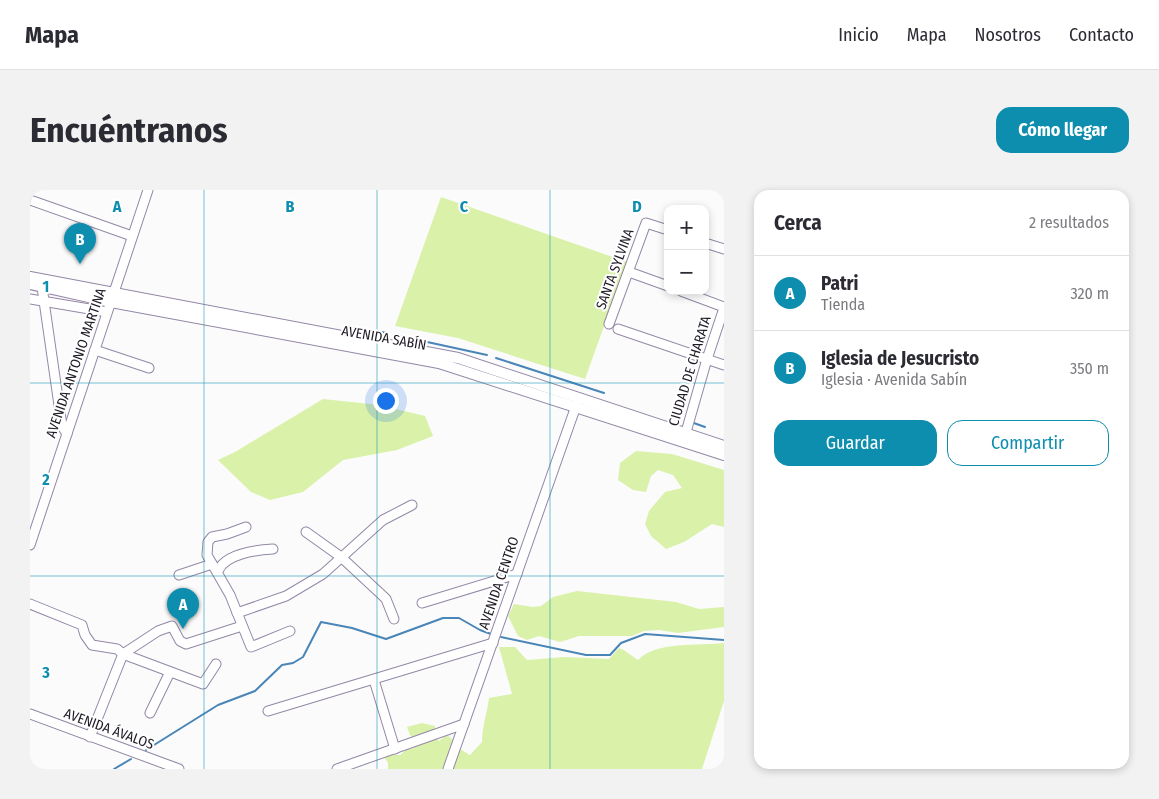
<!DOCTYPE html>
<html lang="es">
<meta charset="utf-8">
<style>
:root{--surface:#fff;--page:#f2f2f3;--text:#2b2b33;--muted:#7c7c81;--line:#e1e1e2;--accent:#0d8eae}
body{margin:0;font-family:"Fira Sans Condensed",sans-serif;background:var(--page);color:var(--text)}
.controls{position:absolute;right:15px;top:15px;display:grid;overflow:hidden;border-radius:10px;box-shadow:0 2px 8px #0003}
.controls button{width:45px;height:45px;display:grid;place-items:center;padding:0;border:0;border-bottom:1px solid var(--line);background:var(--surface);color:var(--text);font:25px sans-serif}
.you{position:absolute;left:355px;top:210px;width:18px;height:18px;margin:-12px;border:4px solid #fff;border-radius:50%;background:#1a73e8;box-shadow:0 0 0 8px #1a73e833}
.badge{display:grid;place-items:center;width:32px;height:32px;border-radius:50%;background:var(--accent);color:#fff;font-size:16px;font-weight:700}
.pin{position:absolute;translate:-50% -41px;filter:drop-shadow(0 1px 2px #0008)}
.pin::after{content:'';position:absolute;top:26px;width:18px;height:15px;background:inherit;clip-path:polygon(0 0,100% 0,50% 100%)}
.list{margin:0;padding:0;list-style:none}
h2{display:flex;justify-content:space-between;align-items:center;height:65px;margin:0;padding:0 20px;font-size:21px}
h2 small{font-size:16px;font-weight:400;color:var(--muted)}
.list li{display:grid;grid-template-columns:32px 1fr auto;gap:15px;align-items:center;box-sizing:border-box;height:75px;padding:0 20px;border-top:1px solid var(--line)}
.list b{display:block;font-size:19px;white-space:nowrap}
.list p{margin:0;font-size:16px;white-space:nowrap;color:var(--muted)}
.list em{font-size:16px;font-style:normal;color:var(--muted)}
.actions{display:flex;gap:10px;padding:15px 20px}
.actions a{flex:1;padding:11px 0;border:1px solid var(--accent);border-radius:15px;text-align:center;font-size:18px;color:var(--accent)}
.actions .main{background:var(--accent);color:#fff}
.map{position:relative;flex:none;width:694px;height:579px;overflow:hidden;border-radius:15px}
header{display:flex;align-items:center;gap:30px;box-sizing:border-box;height:70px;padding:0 25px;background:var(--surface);border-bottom:1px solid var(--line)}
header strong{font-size:24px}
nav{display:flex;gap:28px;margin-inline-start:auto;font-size:18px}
.intro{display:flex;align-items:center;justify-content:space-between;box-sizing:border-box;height:120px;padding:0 30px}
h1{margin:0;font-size:35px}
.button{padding:12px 22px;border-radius:15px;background:var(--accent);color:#fff;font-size:18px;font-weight:700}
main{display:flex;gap:30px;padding:0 30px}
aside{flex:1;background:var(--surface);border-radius:15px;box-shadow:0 2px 8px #0003}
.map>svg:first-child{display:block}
</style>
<header>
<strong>Mapa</strong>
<nav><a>Inicio</a><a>Mapa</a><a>Nosotros</a><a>Contacto</a></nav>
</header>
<div class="intro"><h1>Encuéntranos</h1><a class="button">Cómo llegar</a></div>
<main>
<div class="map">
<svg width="694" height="579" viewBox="0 0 694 579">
<rect width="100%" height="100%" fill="#fbfbfb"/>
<g fill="#daf1a9">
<polygon points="411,7 597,72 555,189 428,148 365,136"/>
<polygon points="293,209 349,215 395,226 403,246 367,260 313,270 273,302 240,310 221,302 188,270 205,262"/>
<polygon points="606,261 642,264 694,280 694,337 682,334 654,352 636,359 621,346 615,334 619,321 635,302 652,298 643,285 628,280 621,286 616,302 603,300 588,290 590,273"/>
<polygon points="547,401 646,412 669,419 694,417 694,437 648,443 629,440 614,441 602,446 549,446 530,452 509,446 497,450 488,446 478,426 484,414 503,417 511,416 523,407"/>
<path d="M694,453V511L672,579H358V573L354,567L353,561L361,565H370L376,560L384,558L388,554L380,545L377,537L392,533L405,536V547L409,551L417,545L423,550L420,561L430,559L440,565L452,552C452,536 457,524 459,508L482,504L469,457H485L497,470L534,467L579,469L589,458C597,461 601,466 608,470C625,451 670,456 694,453Z"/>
</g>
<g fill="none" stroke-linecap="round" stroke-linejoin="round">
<g stroke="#4985b7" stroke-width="2">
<polyline points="323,142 324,138 358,143"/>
<polyline points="365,145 457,165"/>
<polyline points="466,168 574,203"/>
<polyline points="661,232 675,237"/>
<polyline points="471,447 556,465 580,465 591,453 615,444 694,450"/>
<polyline points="116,560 188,515 225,501 252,475 263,473 273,467 291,432 322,438 356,449 413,428 429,428 450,440 461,444"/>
<polyline points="84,579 101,569"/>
</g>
<g stroke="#9387a6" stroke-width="11">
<g id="minor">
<polyline points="0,10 102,46"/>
<polyline points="675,53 694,59"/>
<polyline points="599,82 638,96"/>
<polyline points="12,97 32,236 37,244"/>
<polyline points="651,101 694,117"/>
<polyline points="0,109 77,122"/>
<polyline points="579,134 616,33 638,40"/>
<polyline points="588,139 694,175"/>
<polyline points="65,160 119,178"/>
<polyline points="654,249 677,169 694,118"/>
<polyline points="216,337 197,344 182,347 178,352 177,365 200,405 221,457 260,441"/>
<polyline points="276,342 311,367 353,406 356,409 364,429"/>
<polyline points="0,355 118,0"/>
<path d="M188,381C195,364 226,360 243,359"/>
<polyline points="149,385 182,374"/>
<polyline points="392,413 487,384"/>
<polyline points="0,414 52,435 55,445 62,455 87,459 93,464 173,494 186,474"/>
<polyline points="207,423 256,406 293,384 353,330 382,315"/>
<polyline points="344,490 365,559"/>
<polyline points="238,521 463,453"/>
<polyline points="120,523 140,482"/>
<polyline points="0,524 149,579"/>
<polyline points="60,547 93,464 128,441 142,436 150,451 156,454 212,436"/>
<polyline points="307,579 434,534"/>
<polyline points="418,579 546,216"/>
</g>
</g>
<g stroke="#9387a6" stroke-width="12">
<g id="major">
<polyline points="0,87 428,168 694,256"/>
<polyline points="0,94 81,112 409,173 694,265"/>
</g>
</g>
<use href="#minor" stroke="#fff" stroke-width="9"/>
<use href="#major" stroke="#fff" stroke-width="10"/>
</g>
<path fill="none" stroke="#0d8eae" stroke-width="1" stroke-opacity="0.55" d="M174,0V579M347,0V579M520,0V579M0,193H694M0,386H694"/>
<g text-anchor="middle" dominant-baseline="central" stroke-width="4" stroke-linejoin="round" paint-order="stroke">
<g font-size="14" fill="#1f1a25" stroke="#fff">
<text transform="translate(585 79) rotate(-70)">SANTA SYLVINA</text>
<text transform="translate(354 148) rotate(10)">AVENIDA SABÍN</text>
<text transform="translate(46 173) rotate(-71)">AVENIDA ANTONIO MARTINA</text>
<text transform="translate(660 181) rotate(-73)">CIUDAD DE CHARATA</text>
<text transform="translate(469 393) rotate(-71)">AVENIDA CENTRO</text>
<text transform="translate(79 539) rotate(20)">AVENIDA ÁVALOS</text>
</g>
</g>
<g font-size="16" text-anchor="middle" font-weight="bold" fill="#0d8eae" stroke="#fff" stroke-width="4" stroke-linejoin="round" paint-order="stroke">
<text x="87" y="22">A</text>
<text x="260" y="22">B</text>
<text x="434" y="22">C</text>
<text x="607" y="22">D</text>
<text x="16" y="102">1</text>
<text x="16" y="295">2</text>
<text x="16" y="488">3</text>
</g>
</svg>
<div class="controls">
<button>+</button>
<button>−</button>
</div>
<div class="you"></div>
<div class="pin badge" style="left:153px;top:439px">A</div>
<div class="pin badge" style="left:50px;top:74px">B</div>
</div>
<aside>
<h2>Cerca<small>2 resultados</small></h2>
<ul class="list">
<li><span class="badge">A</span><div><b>Patri</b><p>Tienda</p></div><em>320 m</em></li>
<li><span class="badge">B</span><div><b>Iglesia de Jesucristo</b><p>Iglesia · Avenida Sabín</p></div><em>350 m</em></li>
</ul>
<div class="actions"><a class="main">Guardar</a><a>Compartir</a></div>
</aside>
</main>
